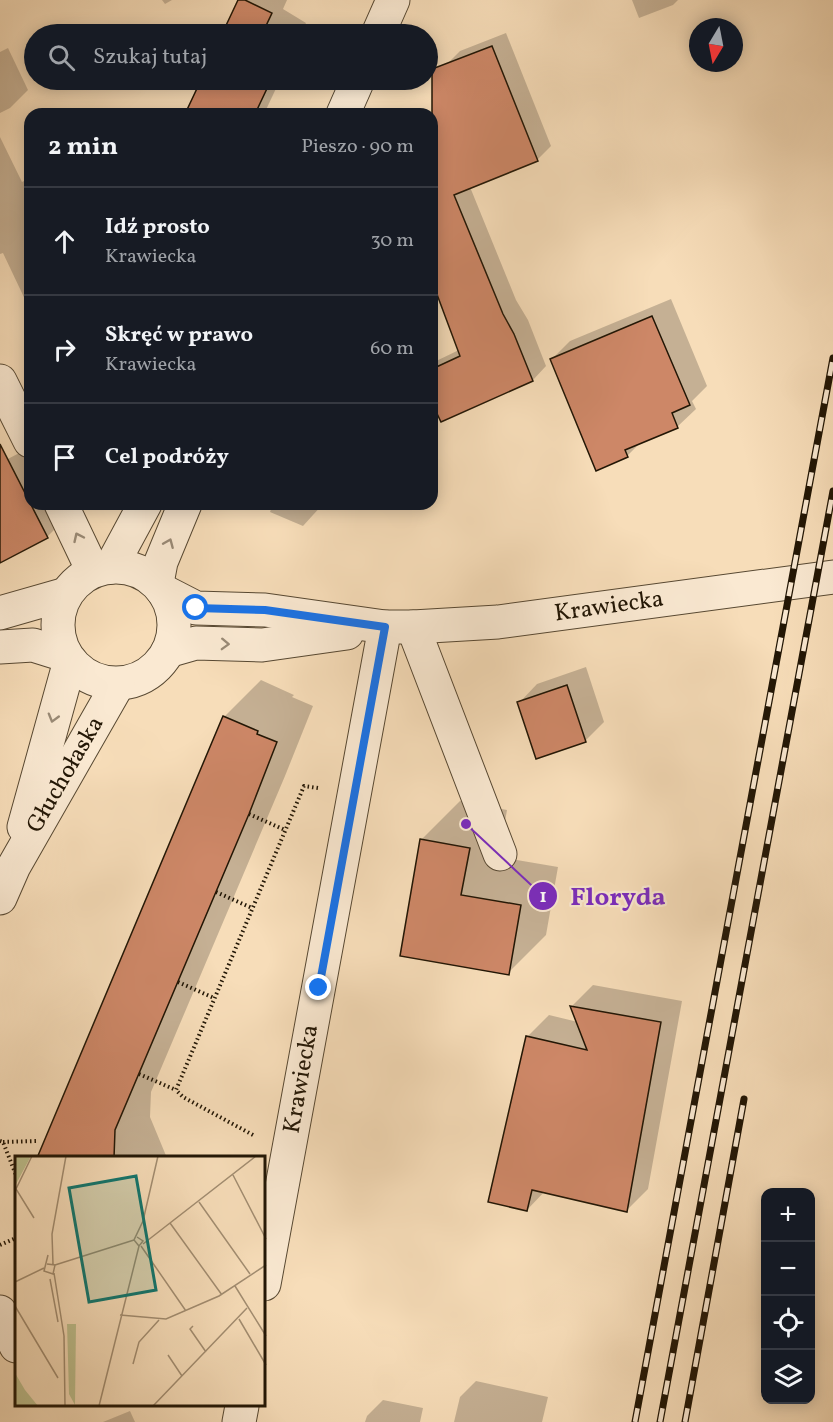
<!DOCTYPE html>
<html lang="pl">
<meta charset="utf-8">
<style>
:root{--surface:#171b24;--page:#20242c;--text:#f1f3f6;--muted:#9ea1a6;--line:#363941}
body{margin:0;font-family:Vollkorn,serif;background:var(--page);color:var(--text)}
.controls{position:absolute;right:18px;bottom:18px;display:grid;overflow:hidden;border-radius:12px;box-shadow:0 3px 15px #0003}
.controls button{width:54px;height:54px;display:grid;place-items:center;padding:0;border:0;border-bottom:2px solid var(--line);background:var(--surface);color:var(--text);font:30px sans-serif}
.compass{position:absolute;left:689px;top:18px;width:54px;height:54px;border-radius:50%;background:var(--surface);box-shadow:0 3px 15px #0003;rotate:190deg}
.stop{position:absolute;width:18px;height:18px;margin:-14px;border:4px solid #1a73e8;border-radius:50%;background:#fff}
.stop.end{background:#1a73e8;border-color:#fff;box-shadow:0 2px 6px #0008}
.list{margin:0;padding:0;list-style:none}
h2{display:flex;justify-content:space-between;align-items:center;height:78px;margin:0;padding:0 24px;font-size:26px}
h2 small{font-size:20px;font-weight:400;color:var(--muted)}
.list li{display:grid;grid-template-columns:39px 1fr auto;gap:18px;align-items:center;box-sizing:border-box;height:108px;padding:0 24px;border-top:2px solid var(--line)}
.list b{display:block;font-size:22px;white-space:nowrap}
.list p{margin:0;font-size:20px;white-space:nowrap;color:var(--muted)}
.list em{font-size:20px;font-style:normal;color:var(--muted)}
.icon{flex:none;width:33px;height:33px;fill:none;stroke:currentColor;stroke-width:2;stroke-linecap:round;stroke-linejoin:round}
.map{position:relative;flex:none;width:833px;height:1422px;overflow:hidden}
.search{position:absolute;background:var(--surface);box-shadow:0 3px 15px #0003;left:24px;top:24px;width:414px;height:66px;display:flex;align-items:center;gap:15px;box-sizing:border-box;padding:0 21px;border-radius:33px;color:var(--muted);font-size:22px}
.panel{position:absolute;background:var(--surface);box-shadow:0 3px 15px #0003;left:24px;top:108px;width:414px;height:402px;border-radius:18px}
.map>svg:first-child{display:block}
</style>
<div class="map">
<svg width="833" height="1422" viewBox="0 0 833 1422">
<rect width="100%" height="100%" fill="#f7ddb9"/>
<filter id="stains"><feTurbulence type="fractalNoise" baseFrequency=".00333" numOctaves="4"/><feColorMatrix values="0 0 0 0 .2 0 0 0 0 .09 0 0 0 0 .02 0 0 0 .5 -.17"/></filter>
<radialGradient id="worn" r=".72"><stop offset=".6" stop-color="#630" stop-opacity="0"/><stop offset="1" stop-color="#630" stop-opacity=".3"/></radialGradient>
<g fill="#0003">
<polygon points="162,0 172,0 165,4"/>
<polygon points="239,0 287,0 283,9 306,23 301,34 223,34"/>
<polygon points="632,0 678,0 673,5 639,18"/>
<polygon points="506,33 551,146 537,160 470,187 516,300 528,320 546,366 533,380 432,399 432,363 459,350 432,276 432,117 446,65 460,51"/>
<polygon points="8,48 28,90 10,108 0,113 0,52"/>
<polygon points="203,80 280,80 264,114 208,114 191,106"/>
<polygon points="0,137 22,182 30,178 30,310 3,253 0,254"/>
<polygon points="671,299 707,386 692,401 696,409 677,427 641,442 627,456 551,360 570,341"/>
<polygon points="29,448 30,504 58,504 66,518 47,537 0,557 0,463"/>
<polygon points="273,504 323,504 303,526 270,512"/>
<polygon points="586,667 604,722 586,740 537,757 519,703 537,684"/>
<polygon points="261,680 294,695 292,697 313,706 285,776 151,1092 150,1117 167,1158 52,1158 224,717"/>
<polygon points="460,801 507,810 499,857 558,867 546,935 508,973 421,840"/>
<polygon points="593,985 682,1001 648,1189 627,1210 545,1191 527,1210 527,1037 549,1015 578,1022 572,1006"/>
<polygon points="476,1381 548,1397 542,1422 454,1422 460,1397"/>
<polygon points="383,1400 423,1408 420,1422 365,1422 367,1416"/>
<polygon points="130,1411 135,1422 103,1422"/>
</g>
<g fill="#cd8767" stroke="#221605" stroke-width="1.5">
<polygon points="238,0 245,0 272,13 265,28 277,34 222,34"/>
<polygon points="492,46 538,161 454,195 503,314 514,334 533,381 441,422 432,403 432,369 460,356 432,281 432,69"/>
<polygon points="201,80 271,80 255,114 185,114"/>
<polygon points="652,316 690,405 672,413 678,428 625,450 628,457 596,471 550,359"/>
<polygon points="0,444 48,538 0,563"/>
<polygon points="567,685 586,742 536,759 517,702"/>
<polygon points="223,716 258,731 257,734 277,742 249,814 115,1130 114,1158 37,1158"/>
<polygon points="420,839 470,848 461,895 521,905 509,975 400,956"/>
<polygon points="570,1006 661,1022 627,1212 532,1190 527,1211 488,1202 526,1036 587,1050"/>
</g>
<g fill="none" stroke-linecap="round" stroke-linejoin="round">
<g stroke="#574832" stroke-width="35">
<g id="minor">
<polyline points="378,34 393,0"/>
<polyline points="343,114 358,80"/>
<polyline points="0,381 30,441"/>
<polyline points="61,504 93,571"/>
<circle cx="116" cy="625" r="58"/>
<polyline points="111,567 145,504"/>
<polyline points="157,583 161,562 185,504"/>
<polyline points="163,591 196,608 265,610 385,627 413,627 498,622 833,577"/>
<polyline points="0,613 66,594"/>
<polyline points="413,627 500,854"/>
<polyline points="0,647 33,645 65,655"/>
<polyline points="168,651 196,643 262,645 347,633"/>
<polyline points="24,827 70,661"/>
<polyline points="0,898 14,866 118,684"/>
<polyline points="264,1284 385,627"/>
<polyline points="0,1312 16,1346"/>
<polyline points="239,1422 242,1406"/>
</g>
</g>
<g stroke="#221605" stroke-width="4" stroke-dasharray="1.5 3" stroke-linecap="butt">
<polyline points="249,814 285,830"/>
<polyline points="216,892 252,908"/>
<polyline points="178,982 214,998"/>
<polyline points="139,1074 176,1090"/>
<polyline points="253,1135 183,1097 176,1090 304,786 318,788"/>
<polyline points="0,1141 3,1142 16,1175"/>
<polyline points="3,1142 37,1141"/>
<polyline points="0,1245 16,1238"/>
</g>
<use href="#minor" stroke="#fae9d2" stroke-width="33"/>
<g stroke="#221605" stroke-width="7">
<g id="rail">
<polyline points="635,1422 833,358"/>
<polyline points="660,1422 833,491"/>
<polyline points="685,1422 744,1099"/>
</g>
</g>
<use href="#rail" stroke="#fae9d2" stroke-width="4.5" stroke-dasharray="14" stroke-linecap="butt"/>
</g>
<defs><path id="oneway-chevron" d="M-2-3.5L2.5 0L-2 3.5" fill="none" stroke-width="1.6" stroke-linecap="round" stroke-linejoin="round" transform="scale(1.5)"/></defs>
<g stroke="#998a76">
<use href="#oneway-chevron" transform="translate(78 537) rotate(-115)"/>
<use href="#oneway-chevron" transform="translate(169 543) rotate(-67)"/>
<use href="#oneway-chevron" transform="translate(225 644) rotate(2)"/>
<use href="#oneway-chevron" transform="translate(53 718) rotate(106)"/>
</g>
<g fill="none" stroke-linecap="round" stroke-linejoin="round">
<polyline stroke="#1a73e8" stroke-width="8" points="196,608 265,610 385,627 319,988"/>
</g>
<g text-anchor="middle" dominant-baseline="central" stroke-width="4.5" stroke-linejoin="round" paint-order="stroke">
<g font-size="24" fill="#221605" stroke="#fae9d2">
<text transform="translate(609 607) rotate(-8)">Krawiecka</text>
<text transform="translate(66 775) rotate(-60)">Głuchołaska</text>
<text transform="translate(302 1079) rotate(-80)">Krawiecka</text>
</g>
</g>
<g transform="translate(15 1156)">
<rect width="250" height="250" fill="#f7ddb9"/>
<path d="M0,0H16L0,30ZM52,168H61L60,249L54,238ZM0,217L10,234L23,250H0Z" fill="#bec08e"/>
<path fill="none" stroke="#a28d71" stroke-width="1.5" d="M17,0L1,33L19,62M218,19L251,83M184,46L235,118M155,67L207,139M122,81L128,85L124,90L119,84L128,65L143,0M128,88L241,0M126,90L171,155M32,108L40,109L38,118L29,115L33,99M38,108L37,78L51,0M40,109L119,84M39,117L49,180L50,250M35,123L43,166M0,126L29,112M220,130L251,180M0,150L43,222M105,159L151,163L204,140L251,109M224,163L251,209M178,170L175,173L191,196M153,199L167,220M118,208L124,186L144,164M84,250L124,90M138,250L232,152"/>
<path fill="#0f766e" fill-opacity="0.15" stroke="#0f766e" stroke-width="3" d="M121,20L141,134L74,146L54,32Z"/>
<rect width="250" height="250" fill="none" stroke="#221605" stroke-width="3"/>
</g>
<path fill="none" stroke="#7b2cbf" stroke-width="2" d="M466 824L543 896"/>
<g fill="#7b2cbf" stroke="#fae9d2" stroke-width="2">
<circle cx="466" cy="824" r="6"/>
<circle cx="543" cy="896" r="15"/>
</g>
<g font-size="18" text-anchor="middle" font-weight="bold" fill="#fff">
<text x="543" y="902">1</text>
</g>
<g font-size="26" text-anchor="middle" font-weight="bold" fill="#7b2cbf" stroke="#fae9d2" stroke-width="4.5" stroke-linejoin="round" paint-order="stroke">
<text x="618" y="905">Floryda</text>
</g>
<rect width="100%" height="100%" filter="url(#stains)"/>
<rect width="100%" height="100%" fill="url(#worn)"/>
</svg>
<div class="controls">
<button>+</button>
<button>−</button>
<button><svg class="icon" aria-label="locate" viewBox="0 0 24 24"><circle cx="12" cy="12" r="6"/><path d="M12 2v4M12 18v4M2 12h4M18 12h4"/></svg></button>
<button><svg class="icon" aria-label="layers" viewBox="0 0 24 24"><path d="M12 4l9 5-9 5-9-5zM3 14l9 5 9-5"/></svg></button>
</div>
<svg class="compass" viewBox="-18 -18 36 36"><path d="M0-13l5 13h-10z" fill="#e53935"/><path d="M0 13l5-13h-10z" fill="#9ea1a6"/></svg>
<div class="stop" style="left:196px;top:608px"></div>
<div class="stop end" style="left:319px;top:988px"></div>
<div class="search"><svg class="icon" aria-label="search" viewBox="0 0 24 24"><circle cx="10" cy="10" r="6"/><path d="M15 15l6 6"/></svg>Szukaj tutaj</div>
<section class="panel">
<h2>2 min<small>Pieszo · 90 m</small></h2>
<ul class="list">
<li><svg class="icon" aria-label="ahead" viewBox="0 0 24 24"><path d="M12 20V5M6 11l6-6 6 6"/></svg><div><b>Idź prosto</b><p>Krawiecka</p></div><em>30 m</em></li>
<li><svg class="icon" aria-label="right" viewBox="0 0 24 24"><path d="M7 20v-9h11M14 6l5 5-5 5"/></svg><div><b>Skręć w prawo</b><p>Krawiecka</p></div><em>60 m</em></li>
<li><svg class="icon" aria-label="arrive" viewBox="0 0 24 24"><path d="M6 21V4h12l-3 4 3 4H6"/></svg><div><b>Cel podróży</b></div></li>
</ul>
</section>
</div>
